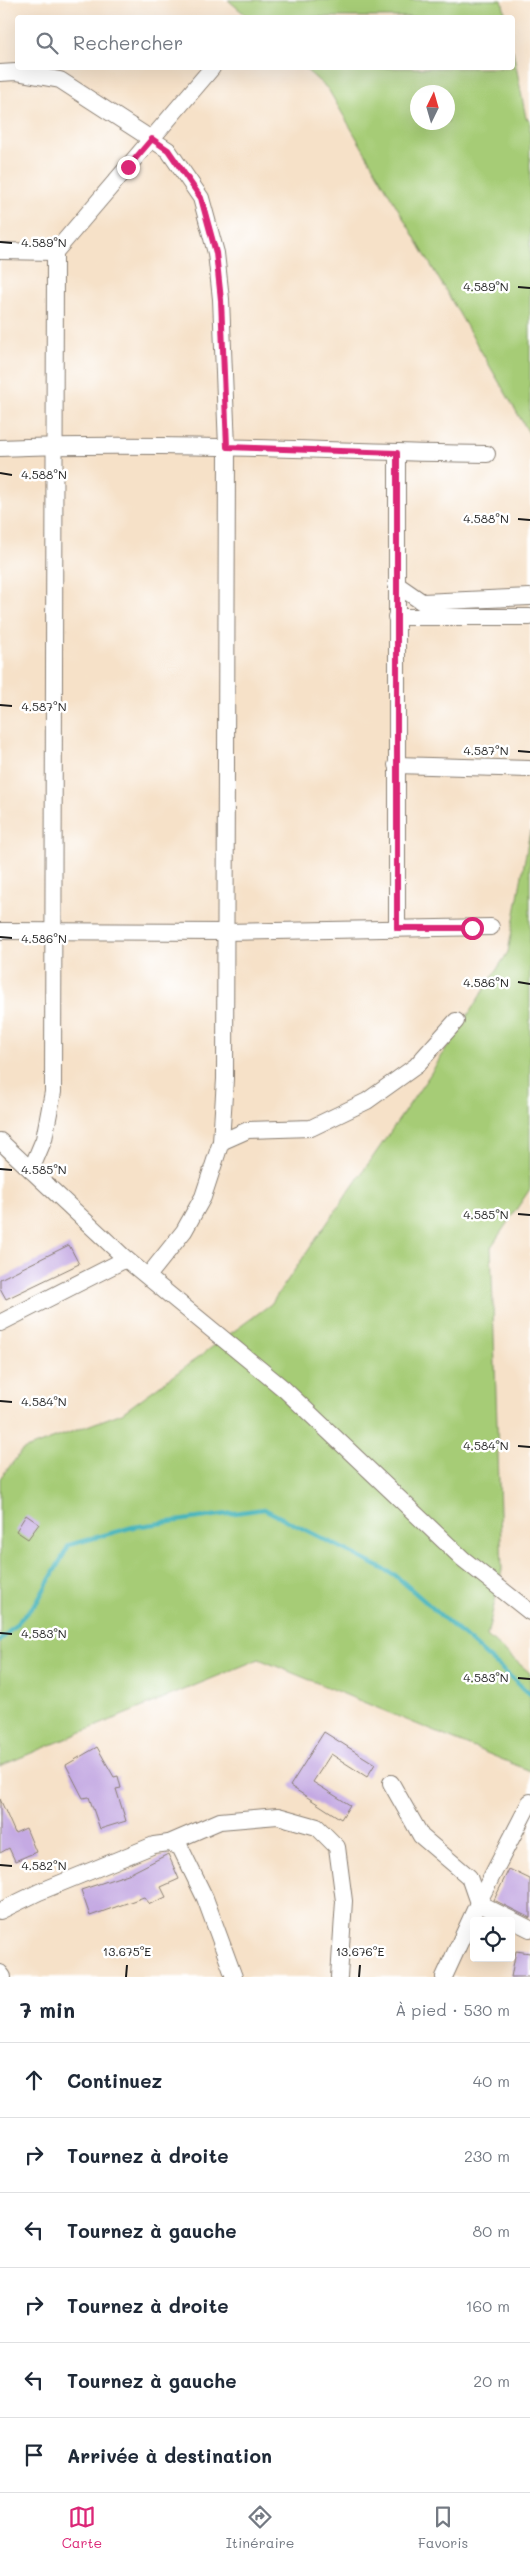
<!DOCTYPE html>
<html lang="fr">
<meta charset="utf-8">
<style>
:root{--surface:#fff;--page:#f6f6f7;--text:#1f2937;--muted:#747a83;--line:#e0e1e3;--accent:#db2777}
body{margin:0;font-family:Mali,sans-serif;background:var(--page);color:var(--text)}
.controls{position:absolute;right:15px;bottom:15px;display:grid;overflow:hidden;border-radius:5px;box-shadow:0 5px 20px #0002}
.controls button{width:45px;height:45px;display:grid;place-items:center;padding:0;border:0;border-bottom:1px solid var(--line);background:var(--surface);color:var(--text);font:25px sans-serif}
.compass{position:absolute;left:410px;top:85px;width:45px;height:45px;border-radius:50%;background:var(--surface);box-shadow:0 5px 20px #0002;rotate:5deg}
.stop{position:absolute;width:15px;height:15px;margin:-11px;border:4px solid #db2777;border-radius:50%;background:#fff}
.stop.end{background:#db2777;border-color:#fff;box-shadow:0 1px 5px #0008}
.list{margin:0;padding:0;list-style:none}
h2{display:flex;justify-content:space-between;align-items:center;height:65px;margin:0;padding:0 20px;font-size:21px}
h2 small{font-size:16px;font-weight:400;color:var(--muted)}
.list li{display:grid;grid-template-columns:32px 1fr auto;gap:15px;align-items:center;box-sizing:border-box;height:75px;padding:0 20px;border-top:1px solid var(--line)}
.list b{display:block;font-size:19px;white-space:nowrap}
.list em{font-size:16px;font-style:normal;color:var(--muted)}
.icon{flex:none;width:28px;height:28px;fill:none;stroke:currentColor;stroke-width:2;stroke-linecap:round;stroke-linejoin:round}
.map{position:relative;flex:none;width:530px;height:1977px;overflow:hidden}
.search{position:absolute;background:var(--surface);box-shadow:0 5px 20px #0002;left:15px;right:15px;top:15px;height:55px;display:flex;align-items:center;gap:12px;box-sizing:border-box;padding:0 18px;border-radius:5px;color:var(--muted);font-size:19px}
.sheet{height:515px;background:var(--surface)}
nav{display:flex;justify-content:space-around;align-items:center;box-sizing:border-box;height:70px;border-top:1px solid var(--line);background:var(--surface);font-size:14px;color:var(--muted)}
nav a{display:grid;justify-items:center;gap:2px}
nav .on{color:var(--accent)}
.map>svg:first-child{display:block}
</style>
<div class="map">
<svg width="530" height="1977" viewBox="0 0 530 1977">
<rect width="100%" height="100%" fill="#fff"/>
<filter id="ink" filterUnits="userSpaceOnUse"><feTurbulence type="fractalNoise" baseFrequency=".02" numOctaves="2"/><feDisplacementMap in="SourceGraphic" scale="10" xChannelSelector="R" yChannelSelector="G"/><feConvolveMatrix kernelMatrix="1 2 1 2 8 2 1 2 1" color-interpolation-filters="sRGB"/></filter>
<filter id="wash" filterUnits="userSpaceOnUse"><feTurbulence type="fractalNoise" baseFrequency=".0096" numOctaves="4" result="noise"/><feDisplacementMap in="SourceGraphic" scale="20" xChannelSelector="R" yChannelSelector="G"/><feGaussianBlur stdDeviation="1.12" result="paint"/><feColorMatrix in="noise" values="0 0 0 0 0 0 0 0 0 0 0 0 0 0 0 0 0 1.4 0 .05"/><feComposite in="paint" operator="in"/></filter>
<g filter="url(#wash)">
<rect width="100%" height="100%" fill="#f6e1c8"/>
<g fill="#a6cc76" stroke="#617449" fill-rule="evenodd">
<polygon points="228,0 502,0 506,17 248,17"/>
<path d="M513,50L526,118L530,120V435L328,89L304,68H512ZM448,92V122H418V92Z"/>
<polygon points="530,831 530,1189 491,1247 502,1570 487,1636 530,1673 530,1771 259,1659 0,1766 0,1478 23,1450 122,1413 271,1304 429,1076 508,952"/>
</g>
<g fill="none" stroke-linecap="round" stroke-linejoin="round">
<polyline stroke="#42b2b9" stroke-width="4.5" points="0,1641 37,1602 69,1545 133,1527 264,1509 395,1575 530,1694"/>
</g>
<g id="blocks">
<g fill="#c5aae3">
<polygon points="69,1245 79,1264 6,1299 0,1288 0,1279"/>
<polygon points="26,1515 39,1524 28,1539 16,1531"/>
<polygon points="324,1732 375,1764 367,1777 331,1754 313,1782 350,1805 341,1819 290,1786"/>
<polygon points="97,1747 114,1777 118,1776 121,1788 116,1789 126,1821 100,1829 89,1797 83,1798 66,1765"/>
<polygon points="0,1799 15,1833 26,1828 36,1852 15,1861 9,1848 0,1853"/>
<polygon points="168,1854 179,1879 161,1887 166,1897 150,1904 144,1897 90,1916 81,1890 131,1873"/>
<polygon points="509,1869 530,1879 530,1918 494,1900"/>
<polygon points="516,1951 530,1953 530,1977 511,1977"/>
</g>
</g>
</g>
<g filter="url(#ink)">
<use href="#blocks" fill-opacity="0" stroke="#897e72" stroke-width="1"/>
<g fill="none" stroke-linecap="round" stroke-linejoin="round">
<g stroke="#897e72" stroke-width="18">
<g id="minor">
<polyline points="0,73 16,72 60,80 168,150 201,198 216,253 221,299 227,447 225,1079 221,1142 203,1197 184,1231 148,1276"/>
<polyline points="0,251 55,252"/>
<path d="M0,448C162,441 325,452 487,454"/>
<polyline points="397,453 397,928"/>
<polyline points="396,584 422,602 530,597"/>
<polyline points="396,617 530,617"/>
<polyline points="396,765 529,769"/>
<polyline points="0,931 226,932 491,927"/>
<polyline points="0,1141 126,1259 284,1389 463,1559 530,1612"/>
<polyline points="221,1142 248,1130 311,1128 367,1101 416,1066 456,1021"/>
<polyline points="31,1170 44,1139 53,1092 55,252 212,68"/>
<polyline points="0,1323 126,1259"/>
<polyline points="391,1783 421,1836 469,1877 478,1903 530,1929"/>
<polyline points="169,1843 220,1821 278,1816 317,1827 337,1847 344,1901 339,1977"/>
<polyline points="0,1911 39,1892 154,1845 169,1843 180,1847 205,1898 234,1977"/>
<polyline points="0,1973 3,1977"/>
<polyline points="444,1977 478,1903 530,1802"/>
</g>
</g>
<use href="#minor" stroke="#fff" stroke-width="16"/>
</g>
</g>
<g fill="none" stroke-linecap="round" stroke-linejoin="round" filter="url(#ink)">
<polyline stroke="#db2777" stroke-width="6" points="128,167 152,139 168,150 201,198 216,253 221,300 227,447 397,453 397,928 472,928"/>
</g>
<path fill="none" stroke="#1c1c1c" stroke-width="2" d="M0,242L12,243M518,287L530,288M0,473L12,475M518,519L530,520M0,705L12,706M518,751L530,752M0,937L12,938M518,982L530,984M0,1169L12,1170M518,1214L530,1215M0,1401L12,1402M518,1446L530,1447M0,1633L12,1634M518,1678L530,1679M0,1865L12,1866M126,1977L127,1965M359,1977L360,1965"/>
<g font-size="12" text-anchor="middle" fill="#1c1c1c" stroke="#fff" stroke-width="5" stroke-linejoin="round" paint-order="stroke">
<text x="44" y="247">4.589°N</text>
<text x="486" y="291">4.589°N</text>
<text x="44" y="479">4.588°N</text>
<text x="486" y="523">4.588°N</text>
<text x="44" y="711">4.587°N</text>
<text x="486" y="755">4.587°N</text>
<text x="44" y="943">4.586°N</text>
<text x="486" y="987">4.586°N</text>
<text x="44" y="1174">4.585°N</text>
<text x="486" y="1219">4.585°N</text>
<text x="44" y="1406">4.584°N</text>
<text x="486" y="1450">4.584°N</text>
<text x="44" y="1638">4.583°N</text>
<text x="486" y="1682">4.583°N</text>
<text x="44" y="1870">4.582°N</text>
<text x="127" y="1956">13.675°E</text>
<text x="360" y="1956">13.676°E</text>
</g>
</svg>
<div class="controls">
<button><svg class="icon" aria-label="locate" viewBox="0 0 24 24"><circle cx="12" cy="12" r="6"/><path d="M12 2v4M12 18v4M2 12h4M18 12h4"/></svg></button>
</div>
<svg class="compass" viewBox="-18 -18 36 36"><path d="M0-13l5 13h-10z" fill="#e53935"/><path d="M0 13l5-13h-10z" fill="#747a83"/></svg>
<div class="stop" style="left:472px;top:928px"></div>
<div class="stop end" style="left:128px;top:167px"></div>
<div class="search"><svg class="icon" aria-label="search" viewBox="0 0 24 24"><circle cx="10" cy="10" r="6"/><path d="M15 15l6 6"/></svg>Rechercher</div>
</div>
<section class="sheet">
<h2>7 min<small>À pied · 530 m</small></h2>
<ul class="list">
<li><svg class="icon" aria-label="ahead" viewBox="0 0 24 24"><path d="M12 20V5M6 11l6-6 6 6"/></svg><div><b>Continuez</b></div><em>40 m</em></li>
<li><svg class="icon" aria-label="right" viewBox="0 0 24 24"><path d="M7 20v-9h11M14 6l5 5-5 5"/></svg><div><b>Tournez à droite</b></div><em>230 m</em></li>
<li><svg class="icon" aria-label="left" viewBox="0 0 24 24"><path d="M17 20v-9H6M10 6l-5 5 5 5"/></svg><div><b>Tournez à gauche</b></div><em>80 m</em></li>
<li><svg class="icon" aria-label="right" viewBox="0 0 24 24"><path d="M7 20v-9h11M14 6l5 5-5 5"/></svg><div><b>Tournez à droite</b></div><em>160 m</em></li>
<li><svg class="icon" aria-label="left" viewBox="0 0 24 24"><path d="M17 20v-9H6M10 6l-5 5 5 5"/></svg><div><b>Tournez à gauche</b></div><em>20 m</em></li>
<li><svg class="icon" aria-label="arrive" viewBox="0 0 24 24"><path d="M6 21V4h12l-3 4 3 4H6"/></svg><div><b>Arrivée à destination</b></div></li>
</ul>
</section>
<nav>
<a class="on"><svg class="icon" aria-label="map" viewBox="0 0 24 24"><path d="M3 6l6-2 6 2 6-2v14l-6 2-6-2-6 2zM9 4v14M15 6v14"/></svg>Carte</a>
<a><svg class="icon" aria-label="directions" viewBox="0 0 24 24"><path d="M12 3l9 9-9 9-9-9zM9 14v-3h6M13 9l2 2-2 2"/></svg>Itinéraire</a>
<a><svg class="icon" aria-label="saved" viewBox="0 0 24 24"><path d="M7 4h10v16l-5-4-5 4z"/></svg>Favoris</a>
</nav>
